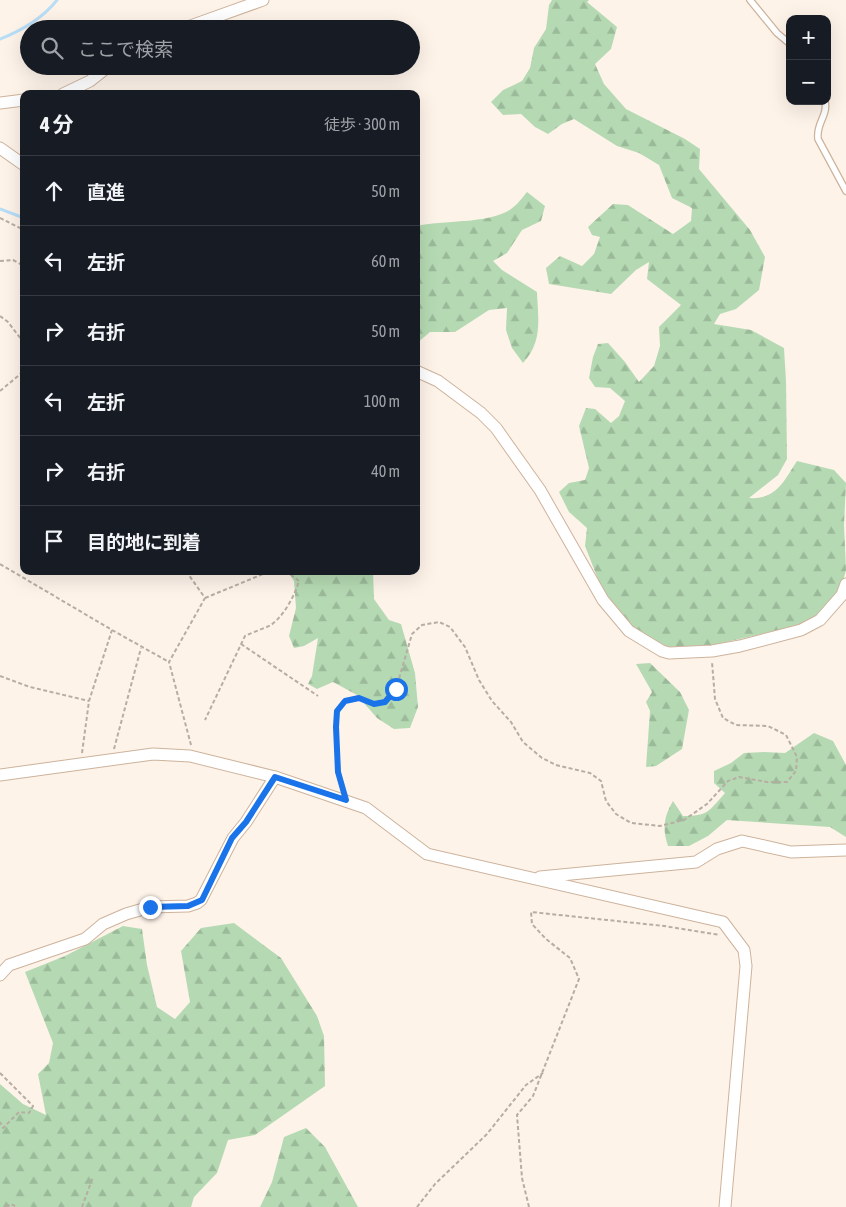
<!DOCTYPE html>
<html lang="ja">
<meta charset="utf-8">
<style>
:root{--surface:#171b24;--page:#20242c;--text:#f1f3f6;--muted:#9ea1a6;--line:#363941}
body{margin:0;font-family:"Asap Condensed","Noto Sans JP",sans-serif;background:var(--page);color:var(--text)}
.controls{position:absolute;right:15px;top:15px;display:grid;overflow:hidden;border-radius:10px;box-shadow:0 5px 20px #0002}
.controls button{width:45px;height:45px;display:grid;place-items:center;padding:0;border:0;border-bottom:1px solid var(--line);background:var(--surface);color:var(--text);font:25px sans-serif}
.stop{position:absolute;width:15px;height:15px;margin:-11px;border:4px solid #1a73e8;border-radius:50%;background:#fff}
.stop.end{background:#1a73e8;border-color:#fff;box-shadow:0 1px 5px #0008}
.list{margin:0;padding:0;list-style:none}
h2{display:flex;justify-content:space-between;align-items:center;height:65px;margin:0;padding:0 20px;font-size:21px}
h2 small{font-size:16px;font-weight:400;color:var(--muted)}
.list li{display:grid;grid-template-columns:32px 1fr auto;gap:15px;align-items:center;box-sizing:border-box;height:70px;padding:0 20px;border-top:1px solid var(--line)}
.list b{display:block;font-size:19px;white-space:nowrap}
.list em{font-size:16px;font-style:normal;color:var(--muted)}
.icon{flex:none;width:28px;height:28px;fill:none;stroke:currentColor;stroke-width:2;stroke-linecap:round;stroke-linejoin:round}
.map{position:relative;flex:none;width:846px;height:1207px;overflow:hidden}
.search{position:absolute;background:var(--surface);box-shadow:0 5px 20px #0002;left:20px;top:20px;width:400px;height:55px;display:flex;align-items:center;gap:12px;box-sizing:border-box;padding:0 18px;border-radius:28px;color:var(--muted);font-size:19px}
.panel{position:absolute;background:var(--surface);box-shadow:0 5px 20px #0002;left:20px;top:90px;width:400px;height:485px;border-radius:10px}
.map>svg:first-child{display:block}
</style>
<div class="map">
<svg width="846" height="1207" viewBox="0 0 846 1207">
<defs>
<pattern id="forest-firs" width="22" height="20" patternUnits="userSpaceOnUse" patternTransform="scale(1.25)"><rect width="22" height="20" fill="#b5dab3"/><path d="M5 1l3.5 6h-7zM16 11l3.5 6h-7z" fill="#9bba99"/></pattern>
</defs>
<rect width="100%" height="100%" fill="#fef3e9"/>
<g fill="url(#forest-firs)">
<path d="M552,0H589L587,2L617,27L611,49L595,64L604,84L626,109L685,139L700,149L699,169L750,230L765,257L759,290L736,309L720,314L714,324L751,330L784,348L786,381L787,459L778,475L749,498C776,500 784,481 797,461L834,470L846,483L844,525L846,570L840,592L820,615L801,625L713,645L665,647L634,629L605,597L585,546L587,528L569,512L559,492L569,483L585,480L589,468L579,426L586,408L595,409L611,423L619,416L625,401L610,388L595,387L589,378L593,357L598,344L608,343L625,362L639,382L654,366L660,346L659,327L681,305L647,279L649,262L636,270L611,294L549,284L546,268L560,256L582,266L594,254L600,237L592,235L588,227L613,204L628,205L673,234L691,221L692,208L672,198L659,165L639,153L617,146L574,119L562,124L548,134L535,127L521,114L503,115L491,102L503,90L522,81L530,68L534,48L546,29L549,5Z"/>
<path d="M527,192L545,206L541,221L522,230L507,253L493,261L502,270L537,292C538,319 543,342 523,363L512,348L506,330L507,308L489,310L455,332H430L416,344V226C443,220 489,224 511,209C517,205 522,198 527,192Z"/>
<polygon points="287,571 332,571 335,573 335,571 373,571 374,599 389,620 401,624 415,673 418,707 410,728 394,729 377,718 357,695 333,682 317,689 308,684 312,676 318,638 304,646 294,648 289,636 296,608 294,581"/>
<polygon points="650,663 680,692 689,710 682,749 656,766 646,767 650,711 646,702 652,692 636,664"/>
<path d="M814,733L833,741L846,765V837L830,827L727,820L708,836L689,846H668C662,829 664,816 673,801L683,816C708,816 708,812 725,793L714,783V771L731,763L744,753L764,752L785,753Z"/>
<polygon points="234,923 281,958 317,1016 324,1036 325,1086 255,1135 228,1140 217,1173 194,1197 191,1207 0,1207 0,1084 23,1104 46,1115 38,1074 49,1063 53,1043 25,972 65,956 123,926 142,929 147,965 157,1007 175,1019 190,1002 181,951 201,928"/>
<polygon points="306,1128 325,1147 358,1207 260,1207 272,1182 284,1137"/>
</g>
<g fill="none" stroke-linecap="round" stroke-linejoin="round">
<g stroke="#b8ddf6" stroke-width="3">
<path d="M0,39C23,30 42,19 57,0"/>
<polyline points="0,209 24,218"/>
</g>
<g stroke="#cdb39c" stroke-width="8">
<g id="service">
<polyline points="750,0 777,33 790,44"/>
<path d="M825,101C828,117 816,122 818,139L846,191"/>
</g>
</g>
<g stroke="#cdb39c" stroke-width="13">
<g id="minor">
<polyline points="182,29 263,0"/>
<polyline points="63,94 90,81 109,66"/>
<polyline points="0,103 24,100"/>
<polyline points="0,148 24,165"/>
<polyline points="416,371 438,381 481,413 496,428 540,490 603,600 629,631 662,651 669,653 712,651 740,646 801,630 820,620 842,595 846,584"/>
<polyline points="0,775 153,754 190,756 275,777 366,808 427,854 723,922 744,950 746,966 725,1207"/>
<polyline points="540,877 696,862 717,849 742,841 791,852 846,850"/>
<polyline points="0,975 9,965 85,939 103,924 126,914 150,907 188,906 197,903 201,900 233,838 246,822 275,777"/>
</g>
</g>
<g stroke="#b7ada3" stroke-width="2" stroke-dasharray="4 2.5" stroke-linecap="butt">
<polyline points="0,218 24,230"/>
<polyline points="0,261 13,260 24,266"/>
<polyline points="0,316 8,322 24,343"/>
<polyline points="0,391 24,371"/>
<polyline points="0,564 112,630 169,662"/>
<polyline points="186,571 205,598 169,662 191,745"/>
<path d="M205,598L268,572L290,574L299,581C295,595 284,616 271,625C263,629 253,632 245,636L205,720"/>
<polyline points="241,644 318,696"/>
<polyline points="0,676 30,687 89,701"/>
<polyline points="114,749 141,648"/>
<polyline points="82,753 89,701 112,630"/>
<polyline points="343,790 338,772 336,727 337,711 345,701 359,698 374,704 385,702 396,689 412,634 422,625 439,622 450,627 465,647 479,680 492,701 511,722 523,742 542,758 556,765 590,773 601,781 606,801 616,814 631,823 660,826 684,820 707,804 728,781 739,777 767,782 787,782 796,771 797,757 786,735 768,726 736,725 723,718 715,699 712,662"/>
<polyline points="0,1073 33,1106 29,1113 19,1112 3,1128 0,1122"/>
<polyline points="6,1207 11,1204 17,1207"/>
<polyline points="82,1207 93,1177"/>
<polyline points="417,1207 435,1184 487,1134 526,1085 543,1073"/>
<polyline points="529,1207 522,1178 517,1115 533,1096 579,979 570,958 546,939 532,924 531,912 664,926 720,935"/>
</g>
<use href="#service" stroke="#fff" stroke-width="5.5"/>
<use href="#minor" stroke="#fff" stroke-width="11"/>
</g>
<g fill="none" stroke-linecap="round" stroke-linejoin="round">
<polyline stroke="#1a73e8" stroke-width="6" points="150,907 188,906 202,900 232,838 246,822 275,777 346,800 338,772 336,727 337,711 345,701 359,698 374,704 385,702 396,689"/>
</g>
</svg>
<div class="controls">
<button>+</button>
<button>−</button>
</div>
<div class="stop" style="left:396px;top:689px"></div>
<div class="stop end" style="left:150px;top:907px"></div>
<div class="search"><svg class="icon" aria-label="search" viewBox="0 0 24 24"><circle cx="10" cy="10" r="6"/><path d="M15 15l6 6"/></svg>ここで検索</div>
<section class="panel">
<h2>4 分<small>徒歩 · 300 m</small></h2>
<ul class="list">
<li><svg class="icon" aria-label="ahead" viewBox="0 0 24 24"><path d="M12 20V5M6 11l6-6 6 6"/></svg><div><b>直進</b></div><em>50 m</em></li>
<li><svg class="icon" aria-label="left" viewBox="0 0 24 24"><path d="M17 20v-9H6M10 6l-5 5 5 5"/></svg><div><b>左折</b></div><em>60 m</em></li>
<li><svg class="icon" aria-label="right" viewBox="0 0 24 24"><path d="M7 20v-9h11M14 6l5 5-5 5"/></svg><div><b>右折</b></div><em>50 m</em></li>
<li><svg class="icon" aria-label="left" viewBox="0 0 24 24"><path d="M17 20v-9H6M10 6l-5 5 5 5"/></svg><div><b>左折</b></div><em>100 m</em></li>
<li><svg class="icon" aria-label="right" viewBox="0 0 24 24"><path d="M7 20v-9h11M14 6l5 5-5 5"/></svg><div><b>右折</b></div><em>40 m</em></li>
<li><svg class="icon" aria-label="arrive" viewBox="0 0 24 24"><path d="M6 21V4h12l-3 4 3 4H6"/></svg><div><b>目的地に到着</b></div></li>
</ul>
</section>
</div>
